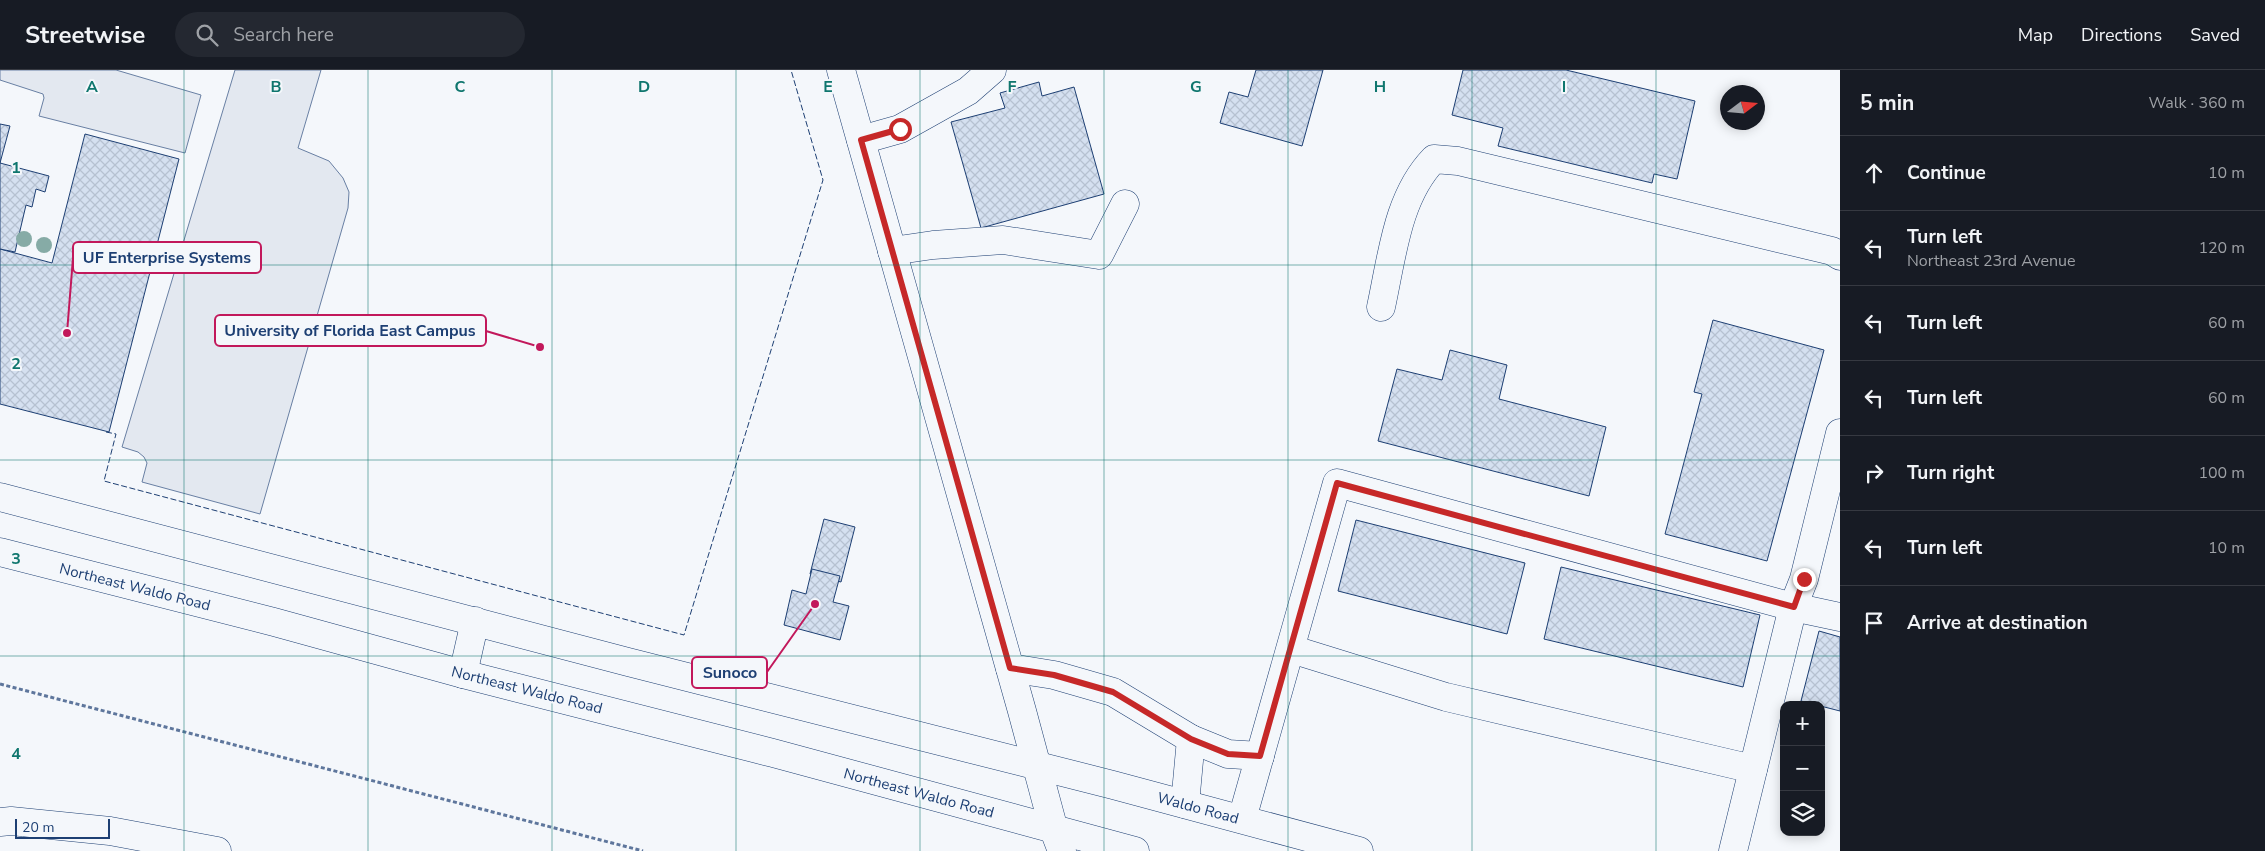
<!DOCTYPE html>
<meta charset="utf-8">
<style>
:root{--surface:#171b24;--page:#242831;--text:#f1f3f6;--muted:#9ea1a6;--line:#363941}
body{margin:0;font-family:"Nunito Sans",sans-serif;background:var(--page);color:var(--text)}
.controls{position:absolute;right:15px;bottom:15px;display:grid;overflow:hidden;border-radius:10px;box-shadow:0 2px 12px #0003}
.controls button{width:45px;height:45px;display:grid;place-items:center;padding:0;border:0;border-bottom:1px solid var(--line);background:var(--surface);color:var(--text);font:25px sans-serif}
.compass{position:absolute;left:1720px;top:15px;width:45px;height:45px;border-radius:50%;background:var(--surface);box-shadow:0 2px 12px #0003;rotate:74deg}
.scale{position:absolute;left:15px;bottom:12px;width:95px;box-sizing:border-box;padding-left:5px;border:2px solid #1d3f73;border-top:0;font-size:14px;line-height:18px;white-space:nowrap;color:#1d3f73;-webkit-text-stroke:4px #f4f7fb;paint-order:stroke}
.stop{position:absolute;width:15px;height:15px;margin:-11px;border:4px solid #c62828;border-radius:50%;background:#fff}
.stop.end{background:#c62828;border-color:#fff;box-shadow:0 1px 5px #0008}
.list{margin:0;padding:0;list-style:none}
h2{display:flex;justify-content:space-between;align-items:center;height:65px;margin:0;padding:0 20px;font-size:21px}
h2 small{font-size:16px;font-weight:400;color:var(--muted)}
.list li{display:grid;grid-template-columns:32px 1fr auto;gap:15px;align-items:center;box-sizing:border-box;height:75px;padding:0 20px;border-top:1px solid var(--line)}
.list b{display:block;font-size:19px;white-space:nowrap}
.list p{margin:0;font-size:16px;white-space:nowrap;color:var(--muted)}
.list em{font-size:16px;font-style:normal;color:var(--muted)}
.icon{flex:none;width:28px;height:28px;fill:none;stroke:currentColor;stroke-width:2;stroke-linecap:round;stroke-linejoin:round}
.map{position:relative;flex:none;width:1840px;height:781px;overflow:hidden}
header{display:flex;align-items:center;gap:30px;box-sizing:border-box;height:70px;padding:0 25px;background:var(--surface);border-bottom:1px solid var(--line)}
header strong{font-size:24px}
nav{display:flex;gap:28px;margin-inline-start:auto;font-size:18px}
.search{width:350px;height:45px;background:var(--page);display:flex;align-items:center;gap:12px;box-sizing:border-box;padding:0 18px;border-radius:28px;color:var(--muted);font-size:19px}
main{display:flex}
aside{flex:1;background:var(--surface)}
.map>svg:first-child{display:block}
</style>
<header>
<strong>Streetwise</strong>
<div class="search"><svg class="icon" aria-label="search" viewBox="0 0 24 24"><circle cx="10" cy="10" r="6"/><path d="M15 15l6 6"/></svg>Search here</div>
<nav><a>Map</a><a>Directions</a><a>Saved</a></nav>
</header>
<main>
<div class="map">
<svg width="1840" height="781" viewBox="0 0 1840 781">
<defs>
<pattern id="building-cross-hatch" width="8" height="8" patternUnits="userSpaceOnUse" patternTransform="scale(1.25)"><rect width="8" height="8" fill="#d5e0f0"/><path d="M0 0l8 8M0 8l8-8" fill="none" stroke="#b6c1d1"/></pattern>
</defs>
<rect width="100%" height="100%" fill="#f4f7fb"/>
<g fill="#e3e8f0" stroke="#687fa3">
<polygon points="0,0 116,0 201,25 185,83 39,46 44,28 43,24 0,10"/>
<polygon points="235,0 321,0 298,78 329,91 343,108 349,122 348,138 260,444 142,412 147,393 144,387 138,382 122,377"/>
</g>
<g fill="url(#building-cross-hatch)" stroke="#1d3f73">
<polygon points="1256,0 1323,0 1302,76 1220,53 1229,22 1248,27"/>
<polygon points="1463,0 1566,0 1695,31 1677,109 1654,104 1652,113 1498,76 1503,58 1452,45"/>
<polygon points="1039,12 1042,26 1074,17 1104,124 981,158 951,52 1005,38 1000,23"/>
<polygon points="0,54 10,56 0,93"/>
<polygon points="85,64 179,89 109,362 0,334 0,179 52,193"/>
<polygon points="0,93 49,106 45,122 36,119 32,137 26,135 15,182 0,179"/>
<polygon points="1713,250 1824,280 1767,491 1665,464 1702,324 1694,322"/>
<polygon points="1450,280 1507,295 1499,329 1606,357 1589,426 1378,371 1397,299 1442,310"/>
<polygon points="824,449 855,457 841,512 810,504"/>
<polygon points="1356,450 1525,493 1507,564 1338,521"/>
<polygon points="1561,497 1760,545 1743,617 1544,569"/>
<polygon points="812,499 840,506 833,532 849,536 840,570 784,555 792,520 806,524"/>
<polygon points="1819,561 1840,567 1840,641 1801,631"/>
</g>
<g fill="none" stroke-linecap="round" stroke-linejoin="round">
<g stroke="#1d3f73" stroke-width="29">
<g id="minor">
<polyline points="861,70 900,59 968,21 992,0"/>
<polyline points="892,181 933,175 1003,170 1099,185 1125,134"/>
<path d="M1381,237C1392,187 1397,127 1434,89L1458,91L1832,181L1840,186"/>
<polyline points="1291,579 1446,627 1753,699"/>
<polyline points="1010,598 1054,605 1113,622 1191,669 1185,734"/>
<polyline points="1191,669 1228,684 1260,686"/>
<polyline points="1242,749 1337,413 1793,537 1840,547"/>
<polyline points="0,752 11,751 110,761 217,781"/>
<polyline points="1054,760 1062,781"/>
<polyline points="1733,781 1793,537 1804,509 1840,363"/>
</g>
</g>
<g stroke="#1d3f73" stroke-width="29">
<polyline id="major" points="841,0 1022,641 1054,760"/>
</g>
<g stroke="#1d3f73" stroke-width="29">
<g id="highway">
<polyline points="0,427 628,592 1113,715 1359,781"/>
<polyline points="0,482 274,552 463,604 773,683 1135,781"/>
<polyline points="463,604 475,551"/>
</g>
</g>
<polyline stroke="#5e769c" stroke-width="3" stroke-dasharray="4 2.5" stroke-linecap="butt" points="0,614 643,781"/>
<use href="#minor" stroke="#f4f7fb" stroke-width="28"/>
<use href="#major" stroke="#f4f7fb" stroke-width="28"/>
<use href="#highway" stroke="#f4f7fb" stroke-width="28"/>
<polyline stroke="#1d3f73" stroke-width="1" stroke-dasharray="6 2.5" stroke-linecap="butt" points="106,362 116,364 104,411 684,565 823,110 791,0"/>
</g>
<g fill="#86aba6">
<circle cx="24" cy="169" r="8"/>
<circle cx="44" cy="175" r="8"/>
</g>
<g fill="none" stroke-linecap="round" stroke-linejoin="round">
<polyline stroke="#c62828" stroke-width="6" points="900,59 861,70 1010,598 1054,605 1113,622 1191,669 1228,684 1260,686 1337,413 1794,537 1804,509"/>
</g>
<path fill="none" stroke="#0f766e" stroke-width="1" stroke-opacity="0.55" d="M184,0V781M368,0V781M552,0V781M736,0V781M920,0V781M1104,0V781M1288,0V781M1472,0V781M1656,0V781M0,195H1840M0,390H1840M0,586H1840"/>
<g text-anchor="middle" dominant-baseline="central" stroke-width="4" stroke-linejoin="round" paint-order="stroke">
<g font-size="15" fill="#1d3f73" stroke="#f4f7fb">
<text transform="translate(135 517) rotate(14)">Northeast Waldo Road</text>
<text transform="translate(527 620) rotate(14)">Northeast Waldo Road</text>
<text transform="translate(919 723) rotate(15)">Northeast Waldo Road</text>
<text transform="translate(1198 738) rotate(15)">Waldo Road</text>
</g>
</g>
<g font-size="16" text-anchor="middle" font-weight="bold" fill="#0f766e" stroke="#f4f7fb" stroke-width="4" stroke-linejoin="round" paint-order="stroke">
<text x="92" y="22">A</text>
<text x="276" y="22">B</text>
<text x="460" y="22">C</text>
<text x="644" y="22">D</text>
<text x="828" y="22">E</text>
<text x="1012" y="22">F</text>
<text x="1196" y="22">G</text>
<text x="1380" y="22">H</text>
<text x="1564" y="22">I</text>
<text x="16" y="103">1</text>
<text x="16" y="299">2</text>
<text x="16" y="494">3</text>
<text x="16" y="689">4</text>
</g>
<path fill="none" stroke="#c2185b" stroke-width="2" d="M67 263L73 188M540 277L486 261M815 534L767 602"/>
<g fill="#c2185b" stroke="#f4f7fb" stroke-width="2">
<circle cx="67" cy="263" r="5"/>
<circle cx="540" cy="277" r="5"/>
<circle cx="815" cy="534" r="5"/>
</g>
<g fill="#f4f7fb" stroke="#c2185b" stroke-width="2">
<rect x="73" y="172" width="188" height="31" rx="5"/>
<rect x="215" y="245" width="271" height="31" rx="5"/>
<rect x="692" y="587" width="75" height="31" rx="5"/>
</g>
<g font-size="16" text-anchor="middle" font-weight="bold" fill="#1d3f73">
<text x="167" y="193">UF Enterprise Systems</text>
<text x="350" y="266">University of Florida East Campus</text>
<text x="730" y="608">Sunoco</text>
</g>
</svg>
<div class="controls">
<button>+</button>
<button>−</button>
<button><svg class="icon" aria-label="layers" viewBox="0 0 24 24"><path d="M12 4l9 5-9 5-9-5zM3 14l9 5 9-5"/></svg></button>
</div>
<svg class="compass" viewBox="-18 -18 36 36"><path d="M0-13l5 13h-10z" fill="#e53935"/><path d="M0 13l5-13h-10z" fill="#9ea1a6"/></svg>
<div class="scale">20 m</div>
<div class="stop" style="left:900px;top:59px"></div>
<div class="stop end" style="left:1804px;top:509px"></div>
</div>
<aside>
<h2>5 min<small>Walk · 360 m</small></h2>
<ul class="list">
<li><svg class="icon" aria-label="ahead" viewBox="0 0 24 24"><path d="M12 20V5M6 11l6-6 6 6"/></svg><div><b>Continue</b></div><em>10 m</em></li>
<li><svg class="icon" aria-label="left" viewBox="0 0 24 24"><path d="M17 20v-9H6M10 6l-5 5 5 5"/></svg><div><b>Turn left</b><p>Northeast 23rd Avenue</p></div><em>120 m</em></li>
<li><svg class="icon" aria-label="left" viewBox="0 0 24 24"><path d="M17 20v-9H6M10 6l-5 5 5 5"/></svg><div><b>Turn left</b></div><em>60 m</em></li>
<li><svg class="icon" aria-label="left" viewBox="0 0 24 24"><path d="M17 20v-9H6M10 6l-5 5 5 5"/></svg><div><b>Turn left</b></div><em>60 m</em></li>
<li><svg class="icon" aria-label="right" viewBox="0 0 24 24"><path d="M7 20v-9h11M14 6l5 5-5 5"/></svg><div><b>Turn right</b></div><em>100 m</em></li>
<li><svg class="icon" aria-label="left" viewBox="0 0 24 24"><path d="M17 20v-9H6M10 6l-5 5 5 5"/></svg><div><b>Turn left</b></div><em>10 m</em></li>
<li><svg class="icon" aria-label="arrive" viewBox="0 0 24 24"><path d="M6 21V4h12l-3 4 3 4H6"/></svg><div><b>Arrive at destination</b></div></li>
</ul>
</aside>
</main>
